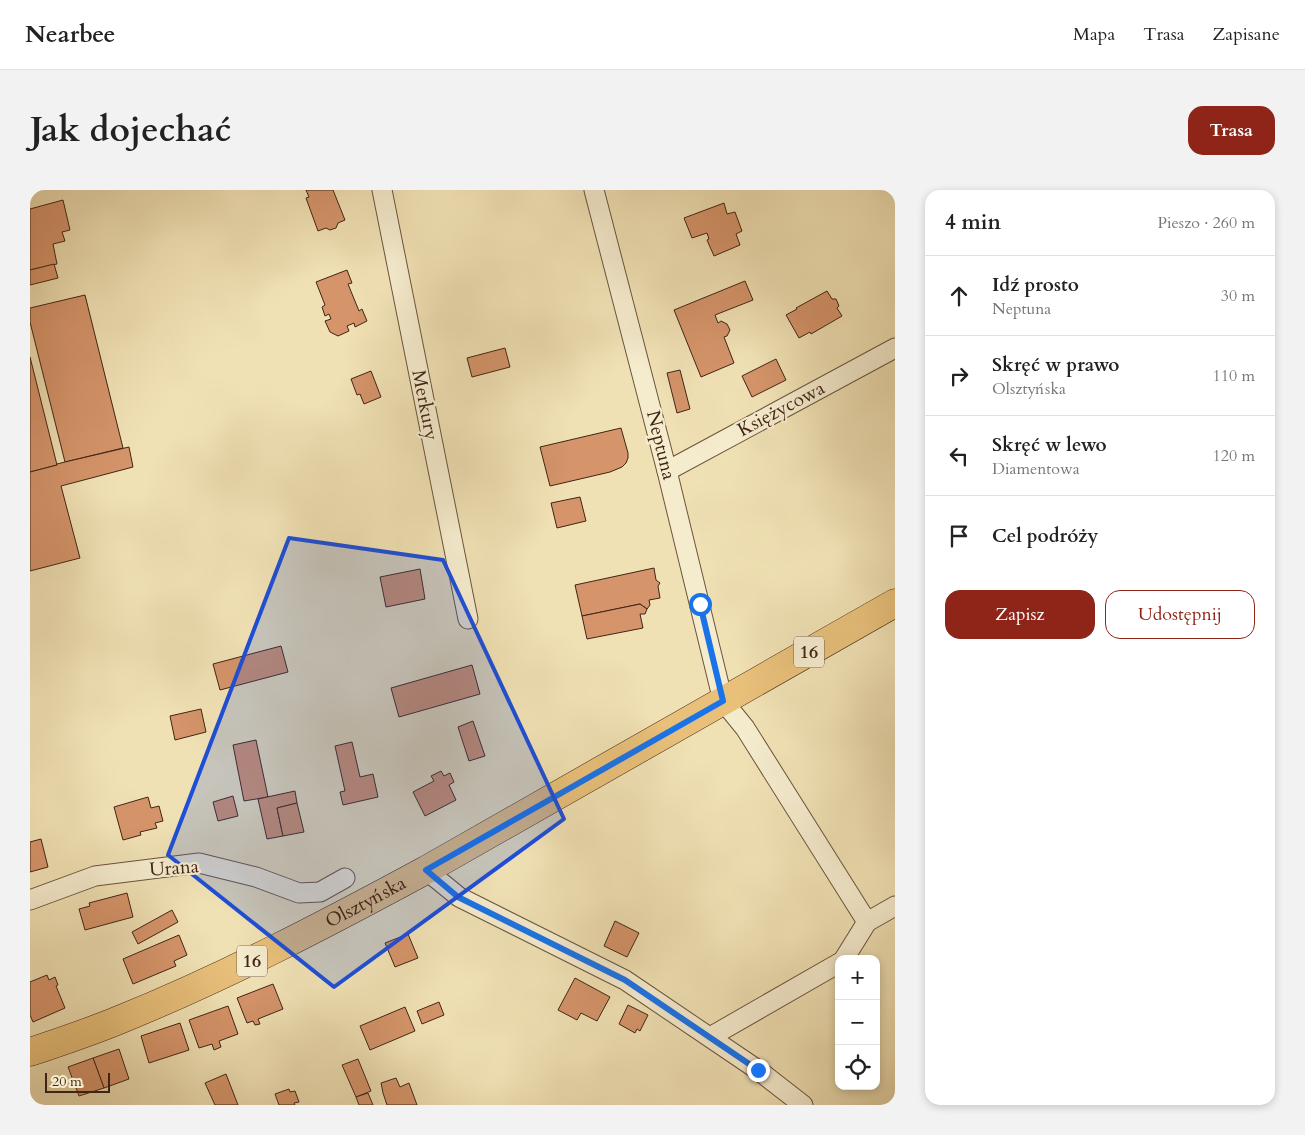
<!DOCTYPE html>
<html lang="pl">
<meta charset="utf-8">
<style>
:root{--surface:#fff;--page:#f2f2f2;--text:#222;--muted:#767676;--line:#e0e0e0;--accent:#8f2418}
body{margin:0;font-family:Cardo,serif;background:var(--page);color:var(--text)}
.controls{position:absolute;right:15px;bottom:15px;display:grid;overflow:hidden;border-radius:10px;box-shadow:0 2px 8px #0003}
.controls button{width:45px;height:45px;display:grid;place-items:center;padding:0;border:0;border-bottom:1px solid var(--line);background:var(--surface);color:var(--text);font:25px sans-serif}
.scale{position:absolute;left:15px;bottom:12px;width:65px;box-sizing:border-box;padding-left:5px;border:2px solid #402415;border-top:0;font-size:14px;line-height:18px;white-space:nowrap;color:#402415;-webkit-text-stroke:4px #f5ecce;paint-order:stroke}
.stop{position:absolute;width:15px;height:15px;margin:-11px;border:4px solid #1a73e8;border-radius:50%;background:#fff}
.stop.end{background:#1a73e8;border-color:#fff;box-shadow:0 1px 5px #0008}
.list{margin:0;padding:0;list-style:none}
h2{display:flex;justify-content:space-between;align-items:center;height:65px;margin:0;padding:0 20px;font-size:21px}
h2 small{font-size:16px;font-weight:400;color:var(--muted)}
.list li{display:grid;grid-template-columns:32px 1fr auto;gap:15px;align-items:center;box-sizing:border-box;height:80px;padding:0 20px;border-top:1px solid var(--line)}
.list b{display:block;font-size:19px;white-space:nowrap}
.list p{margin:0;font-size:16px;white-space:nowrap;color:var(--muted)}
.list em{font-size:16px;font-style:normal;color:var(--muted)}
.actions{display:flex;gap:10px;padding:15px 20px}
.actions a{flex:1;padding:11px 0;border:1px solid var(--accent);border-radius:15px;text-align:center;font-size:18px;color:var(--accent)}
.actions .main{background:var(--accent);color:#fff}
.icon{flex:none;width:28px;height:28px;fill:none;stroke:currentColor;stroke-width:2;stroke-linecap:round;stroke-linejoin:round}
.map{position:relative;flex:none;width:865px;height:915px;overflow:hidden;border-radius:15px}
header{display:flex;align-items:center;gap:30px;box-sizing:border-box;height:70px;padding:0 25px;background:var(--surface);border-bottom:1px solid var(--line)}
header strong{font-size:24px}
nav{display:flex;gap:28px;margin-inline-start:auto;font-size:18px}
.intro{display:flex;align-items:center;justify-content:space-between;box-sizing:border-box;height:120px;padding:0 30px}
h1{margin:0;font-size:35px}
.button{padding:12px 22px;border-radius:15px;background:var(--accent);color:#fff;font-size:18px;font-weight:700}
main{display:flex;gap:30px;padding:0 30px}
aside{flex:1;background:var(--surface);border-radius:15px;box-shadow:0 2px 8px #0003}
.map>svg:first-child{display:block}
</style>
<header>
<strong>Nearbee</strong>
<nav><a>Mapa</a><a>Trasa</a><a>Zapisane</a></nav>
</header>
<div class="intro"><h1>Jak dojechać</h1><a class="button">Trasa</a></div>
<main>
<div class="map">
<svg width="865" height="915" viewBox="0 0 865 915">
<rect width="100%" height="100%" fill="#f0e1b4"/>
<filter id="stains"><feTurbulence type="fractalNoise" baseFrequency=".004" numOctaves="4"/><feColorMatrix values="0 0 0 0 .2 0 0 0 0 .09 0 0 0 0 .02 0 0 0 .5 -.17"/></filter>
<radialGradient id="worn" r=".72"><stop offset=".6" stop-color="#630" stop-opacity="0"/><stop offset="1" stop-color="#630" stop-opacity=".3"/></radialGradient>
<g fill="#d5946a" stroke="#402415">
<polygon points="276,0 303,0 315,30 308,33 306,38 300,40 296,38 288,41 276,8 279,7"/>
<polygon points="33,10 40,40 32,42 35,51 23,54 27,74 0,80 0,19"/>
<polygon points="694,13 697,24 705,22 712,41 706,44 710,55 684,66 677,50 679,49 677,43 662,48 654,28"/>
<polygon points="24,74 28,88 0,95 0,80"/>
<polygon points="317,80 322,93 318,94 329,121 332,119 337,131 325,137 324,133 317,136 319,141 308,146 300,142 295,131 301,129 299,124 295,126 292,117 295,115 286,92"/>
<polygon points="715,91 723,110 685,125 688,133 691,131 697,134 700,140 697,146 694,147 704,173 671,187 644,120"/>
<polygon points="797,101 802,109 806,109 809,116 807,118 812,126 781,144 780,142 769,148 756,125 767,119 766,118"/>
<polygon points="55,105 93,258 35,272 0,132 0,118"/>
<polygon points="475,158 480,177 442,187 437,168"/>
<polygon points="0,167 27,275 0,282"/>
<polygon points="746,169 756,190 722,207 712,186"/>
<polygon points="650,180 660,219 647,223 637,183"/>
<polygon points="341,181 351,207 334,214 330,204 327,205 321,189"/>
<polygon points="591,238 598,263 598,268 596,273 592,277 580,282 520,296 510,257"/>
<polygon points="99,257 103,277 31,296 50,368 0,381 0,282 27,275 27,274 35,272"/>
<polygon points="550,307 556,331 527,338 521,313"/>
<polygon points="624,378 626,390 630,393 628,396 630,408 619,410 620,415 617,419 610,414 552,426 545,395"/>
<polygon points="390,379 395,409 356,417 350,387"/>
<polygon points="610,414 617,419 615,424 610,424 613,438 557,449 552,426"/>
<polygon points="251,456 258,482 190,500 183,474"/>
<polygon points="442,475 450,504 369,527 361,498"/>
<polygon points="171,519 176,542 145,550 140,526"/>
<polygon points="443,531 455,566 439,571 428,537"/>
<polygon points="226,550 238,607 214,611 203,555"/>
<polygon points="322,552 330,587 343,584 348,607 313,615 310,602 315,601 305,556"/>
<polygon points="411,581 414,586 420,583 424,592 419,595 426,610 395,626 383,602 404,591 401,586"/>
<polygon points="265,601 267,613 247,618 253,646 237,649 228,609"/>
<polygon points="203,606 208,626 188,631 183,612"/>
<polygon points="118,607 121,618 129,616 133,631 125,633 127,638 110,642 111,645 93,650 84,617"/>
<polygon points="267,613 274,642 253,646 247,618"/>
<polygon points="11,649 18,677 0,682 0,652"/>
<polygon points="97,703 103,727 55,740 49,719 60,716 59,713"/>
<polygon points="142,720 148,732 108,754 102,742"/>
<polygon points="585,731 609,743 597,767 574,756"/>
<polygon points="378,744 388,768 365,777 355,753"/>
<polygon points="149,745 157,765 144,771 146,776 103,794 93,769"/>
<polygon points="17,785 19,790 25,787 28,795 26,796 35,818 3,832 0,825 0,792"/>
<polygon points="545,788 580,807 567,831 551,823 547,830 528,820"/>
<polygon points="243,794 253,819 228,829 230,834 225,835 223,831 217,833 207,808"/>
<polygon points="409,812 414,825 392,834 387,821"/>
<polygon points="598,815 618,825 610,841 607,839 605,843 589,834"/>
<polygon points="198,816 208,844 189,851 191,857 184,860 182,854 169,858 159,830"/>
<polygon points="375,817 385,841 340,860 330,836"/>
<polygon points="150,833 159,860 119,873 111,846"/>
<polygon points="89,859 99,889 74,898 63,868"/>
<polygon points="63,868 74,898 49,906 38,877"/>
<polygon points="328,869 341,901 326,907 312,875"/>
<polygon points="196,884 208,915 185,915 175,893"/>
<polygon points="366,888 370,897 379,893 387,915 357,915 353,903 351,893"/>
<polygon points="259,899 260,902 265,901 269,912 264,913 265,915 249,915 245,904"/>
<polygon points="338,903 343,915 329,915 326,907"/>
</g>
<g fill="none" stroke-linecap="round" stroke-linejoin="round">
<g stroke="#6c533d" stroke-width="21">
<g id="street">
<polyline points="352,0 438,429"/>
<polyline points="564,0 637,281 693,511 715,538 837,732"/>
<polyline points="637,281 865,158"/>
<polyline points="396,680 429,707 595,790 728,880 773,915"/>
<polyline points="0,710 65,686 169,673 226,687 269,703 290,702 315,688"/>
<polyline points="814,769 837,732 865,716"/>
<polyline points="680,847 809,773"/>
</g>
</g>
<g stroke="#402415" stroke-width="29">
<g id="primary">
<path id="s1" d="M0,862C30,852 60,842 89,830C195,787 296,734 396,680L865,413"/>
</g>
</g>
<use href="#street" stroke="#f5ecce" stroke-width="19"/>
<use href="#primary" stroke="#e8c07a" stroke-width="28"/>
</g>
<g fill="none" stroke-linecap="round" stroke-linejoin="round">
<polyline stroke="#1a73e8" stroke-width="6" points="670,414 693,511 396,680 428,707 595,790 728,880"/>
</g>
<path fill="#1d4ed8" fill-opacity="0.2" stroke="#1d4ed8" stroke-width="4" stroke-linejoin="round" d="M259,348L413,370L534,629L304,797L138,665Z"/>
<g text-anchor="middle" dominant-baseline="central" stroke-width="4.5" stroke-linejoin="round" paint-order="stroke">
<g fill="#f5ecce" stroke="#76604c" stroke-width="1">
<rect x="764" y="446.5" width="30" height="31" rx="4"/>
<rect x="207" y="755.5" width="30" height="31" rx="4"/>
</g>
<g font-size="18" font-weight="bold" fill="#402415">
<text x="779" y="462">16</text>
<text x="222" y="771">16</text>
</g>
<g font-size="19" fill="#402415" stroke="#f5ecce">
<text transform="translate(395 215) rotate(79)">Merkury</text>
<text transform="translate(751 219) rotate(-28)">Księżycowa</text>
<text transform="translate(631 255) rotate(76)">Neptuna</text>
<text transform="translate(144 678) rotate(-4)">Urana</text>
<text stroke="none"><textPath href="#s1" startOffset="368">Olsztyńska</textPath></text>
</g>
</g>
<rect width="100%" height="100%" filter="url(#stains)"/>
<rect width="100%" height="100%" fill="url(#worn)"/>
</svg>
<div class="controls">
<button>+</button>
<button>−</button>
<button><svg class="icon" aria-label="locate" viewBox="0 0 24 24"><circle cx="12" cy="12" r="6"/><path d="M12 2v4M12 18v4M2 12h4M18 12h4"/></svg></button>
</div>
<div class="scale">20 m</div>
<div class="stop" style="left:670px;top:414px"></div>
<div class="stop end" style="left:728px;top:880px"></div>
</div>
<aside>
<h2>4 min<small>Pieszo · 260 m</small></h2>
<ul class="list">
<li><svg class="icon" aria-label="ahead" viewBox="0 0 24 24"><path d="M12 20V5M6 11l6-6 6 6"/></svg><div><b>Idź prosto</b><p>Neptuna</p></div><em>30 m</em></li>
<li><svg class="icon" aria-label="right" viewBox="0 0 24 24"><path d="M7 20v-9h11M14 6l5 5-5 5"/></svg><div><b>Skręć w prawo</b><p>Olsztyńska</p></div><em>110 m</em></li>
<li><svg class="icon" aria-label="left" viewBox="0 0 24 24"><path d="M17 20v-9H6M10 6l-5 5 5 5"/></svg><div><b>Skręć w lewo</b><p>Diamentowa</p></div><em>120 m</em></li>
<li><svg class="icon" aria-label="arrive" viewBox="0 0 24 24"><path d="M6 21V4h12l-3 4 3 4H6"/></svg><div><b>Cel podróży</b></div></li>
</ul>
<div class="actions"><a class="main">Zapisz</a><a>Udostępnij</a></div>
</aside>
</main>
